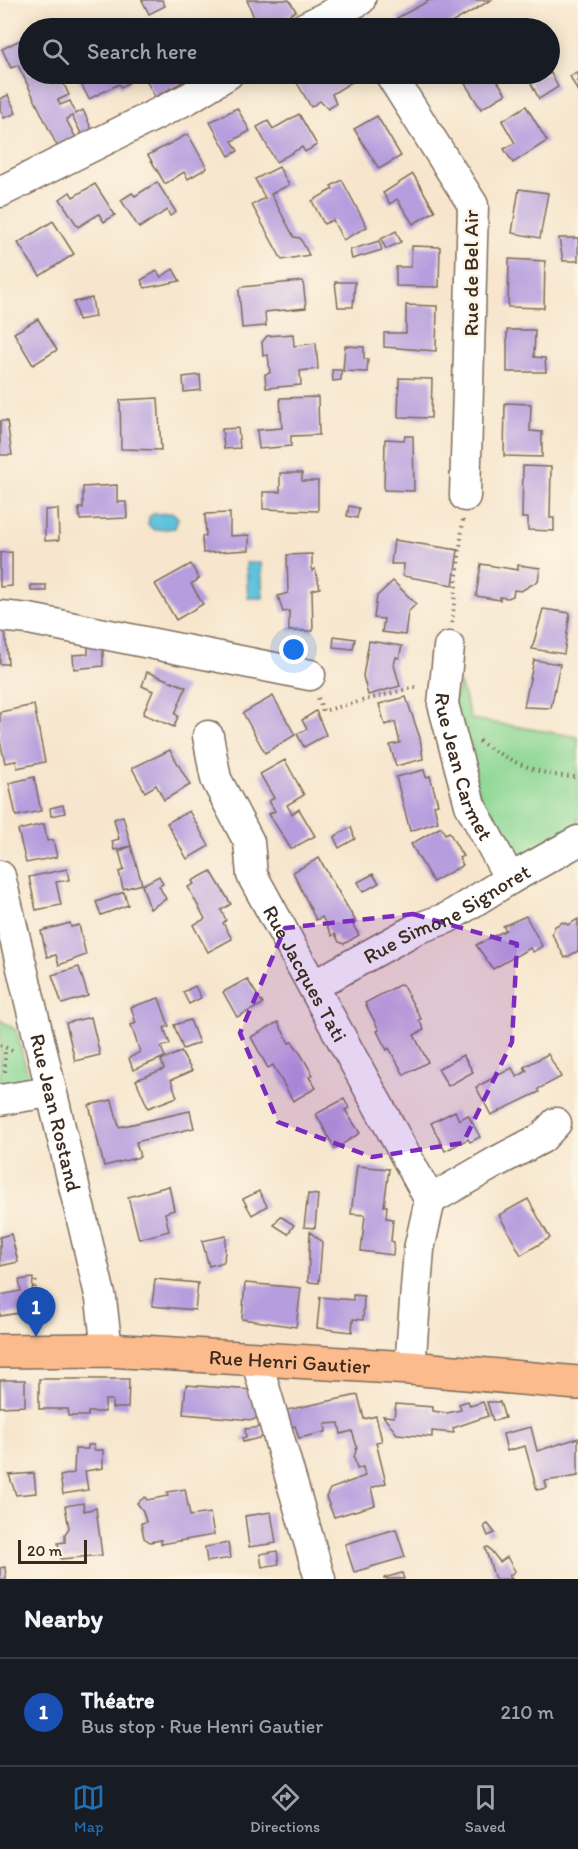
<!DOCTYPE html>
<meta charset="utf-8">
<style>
:root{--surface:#171b24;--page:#20242c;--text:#f1f3f6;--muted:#9ea1a6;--line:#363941;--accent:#1f6fb2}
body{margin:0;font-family:Itim,sans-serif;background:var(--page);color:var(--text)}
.scale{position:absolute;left:18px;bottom:15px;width:69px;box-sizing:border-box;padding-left:6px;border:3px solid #3b2a1e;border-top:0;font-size:16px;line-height:21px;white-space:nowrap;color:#3b2a1e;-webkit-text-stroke:4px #fcf5e5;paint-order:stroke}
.you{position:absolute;left:294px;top:650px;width:21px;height:21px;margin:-15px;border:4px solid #fff;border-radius:50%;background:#1a73e8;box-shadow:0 0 0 9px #1a73e833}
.badge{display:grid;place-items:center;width:39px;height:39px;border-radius:50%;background:var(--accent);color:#fff;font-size:20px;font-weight:700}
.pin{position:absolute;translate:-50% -50px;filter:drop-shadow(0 2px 3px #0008)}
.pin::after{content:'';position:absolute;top:32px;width:21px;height:18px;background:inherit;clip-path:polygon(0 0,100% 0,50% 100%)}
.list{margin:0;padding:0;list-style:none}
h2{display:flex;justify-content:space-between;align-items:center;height:78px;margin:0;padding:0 24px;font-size:26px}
h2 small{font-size:20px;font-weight:400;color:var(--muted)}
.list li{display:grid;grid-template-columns:39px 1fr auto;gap:18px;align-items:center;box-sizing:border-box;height:108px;padding:0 24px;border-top:2px solid var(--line)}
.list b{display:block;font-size:22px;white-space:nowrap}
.list p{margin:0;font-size:20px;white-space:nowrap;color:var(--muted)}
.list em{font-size:20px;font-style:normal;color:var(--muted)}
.icon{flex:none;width:33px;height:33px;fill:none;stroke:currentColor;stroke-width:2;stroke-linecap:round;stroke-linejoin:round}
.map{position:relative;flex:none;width:578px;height:1579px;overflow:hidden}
.search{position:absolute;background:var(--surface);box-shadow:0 3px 15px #0003;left:18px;right:18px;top:18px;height:66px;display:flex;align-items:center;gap:15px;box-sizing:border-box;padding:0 21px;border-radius:33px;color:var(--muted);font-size:22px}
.sheet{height:186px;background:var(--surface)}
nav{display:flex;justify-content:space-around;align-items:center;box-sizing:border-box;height:84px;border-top:2px solid var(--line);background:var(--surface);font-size:16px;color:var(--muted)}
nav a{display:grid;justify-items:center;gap:3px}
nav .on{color:var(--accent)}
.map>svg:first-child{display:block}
</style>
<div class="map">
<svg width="578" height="1579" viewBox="0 0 578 1579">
<rect width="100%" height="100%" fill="#fcf5e5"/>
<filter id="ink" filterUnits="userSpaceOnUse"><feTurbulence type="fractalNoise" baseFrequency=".0167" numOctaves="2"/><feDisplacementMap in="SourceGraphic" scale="12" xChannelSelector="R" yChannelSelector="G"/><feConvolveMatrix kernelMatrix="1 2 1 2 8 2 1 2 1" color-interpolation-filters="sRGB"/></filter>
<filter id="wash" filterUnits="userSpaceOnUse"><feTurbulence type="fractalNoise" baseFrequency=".008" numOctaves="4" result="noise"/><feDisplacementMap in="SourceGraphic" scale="24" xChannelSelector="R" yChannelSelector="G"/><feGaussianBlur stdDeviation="1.35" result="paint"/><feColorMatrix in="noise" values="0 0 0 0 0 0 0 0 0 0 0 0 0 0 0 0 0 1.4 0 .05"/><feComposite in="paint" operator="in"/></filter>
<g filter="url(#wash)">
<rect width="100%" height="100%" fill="#f7e6cd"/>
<g fill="#8cd794" stroke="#648059" stroke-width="1.5">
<polygon points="460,683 471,719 578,737 578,831 520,860 509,856 481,803 453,703"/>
<polygon points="0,1020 16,1030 31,1086 0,1087"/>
</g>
<g fill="#5fc2dd" stroke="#4d767e" stroke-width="1.5">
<polygon points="173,513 178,518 175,528 154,530 148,525 149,517 153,514"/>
<polygon points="246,563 261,563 263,598 248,598"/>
</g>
<g id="blocks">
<g fill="#b59dde">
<polygon points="142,0 162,0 165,6 149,14"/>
<polygon points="247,0 289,0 296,11 268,28 258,28"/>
<polygon points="430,0 491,0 443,28 403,28 397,18"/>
<polygon points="28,36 28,74 59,74 69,95 58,100 60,105 70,101 76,114 83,110 92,130 82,135 72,116 66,119 76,138 58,148 18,65 11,68 2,49"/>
<polygon points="550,71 558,87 539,99 529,79 538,74 550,74"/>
<polygon points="578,72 578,92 570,76"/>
<polygon points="76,74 126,74 130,82 121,87 119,84 89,99"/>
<polygon points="143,74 180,74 184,81 155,97"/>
<polygon points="308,74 351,74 355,80 332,94 336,104 328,109 320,101 311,107 296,81"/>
<polygon points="459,74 493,74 506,94 481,109"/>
<polygon points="8,95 16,113 4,118 0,109 0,99"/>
<polygon points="526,106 547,141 513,163 504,149 515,143 502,121"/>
<polygon points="237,108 250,131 232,141 238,151 229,156 210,122"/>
<polygon points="299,114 317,145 305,152 302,147 276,162 257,127 268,121 273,129"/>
<polygon points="377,116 401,156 379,169 354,129"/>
<polygon points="188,134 207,168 188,179 184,172 165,184 148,155"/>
<polygon points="279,167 289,185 271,194 294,237 300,238 309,255 282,260 252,205 265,198 255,179"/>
<polygon points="413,174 435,211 413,224 397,199 390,204 383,193"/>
<polygon points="342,180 367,227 343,240 333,220 324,224 312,201 333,189 331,186"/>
<polygon points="157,182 176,212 170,216 167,210 139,228 121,200 132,193 135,196"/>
<polygon points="95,184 115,215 104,222 99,214 78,227 60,199 70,192 73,197"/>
<polygon points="519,189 548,193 540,238 512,233"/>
<polygon points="53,221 74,254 40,276 18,243"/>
<polygon points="396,231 401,242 386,249 381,239"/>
<polygon points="559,238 578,238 578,261 563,261"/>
<polygon points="379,241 382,250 352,259 350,250"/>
<polygon points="412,246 440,247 439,287 396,286 396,267 411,267"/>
<polygon points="509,259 545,261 544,308 508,307"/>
<polygon points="173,269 180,281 145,288 141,280 157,271 161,277"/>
<polygon points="303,281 306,308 265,312 266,326 242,328 239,290 242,287"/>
<polygon points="335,282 355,282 353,307 338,307"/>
<polygon points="92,298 95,317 78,320 74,302"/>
<polygon points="406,305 437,306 436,351 384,347 384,333 406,333"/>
<polygon points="38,319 57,350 33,365 14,333"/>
<polygon points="507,330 535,330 534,357 545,358 546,372 507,372"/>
<polygon points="293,334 294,346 316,343 318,369 300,371 301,385 266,388 265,374 270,373 268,355 263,356 262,342 267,336"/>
<polygon points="345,346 364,347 364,359 368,359 367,372 343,371"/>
<polygon points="332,370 341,370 341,380 333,381"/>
<polygon points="200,375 201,390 184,392 183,377"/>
<polygon points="399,378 432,379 431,418 398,417"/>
<polygon points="318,397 319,435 291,436 291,446 259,449 257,430 282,428 280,398"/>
<polygon points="158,398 161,450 121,449 120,400"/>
<polygon points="505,403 531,404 530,431 542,432 542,457 504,456"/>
<polygon points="0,421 7,421 12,455 0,455"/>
<polygon points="238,428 240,448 224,449 222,429"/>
<polygon points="405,436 413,436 414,491 384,490 385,439 404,440"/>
<polygon points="523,466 551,467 550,518 554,518 554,531 528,530 528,518 522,518"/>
<polygon points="280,473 302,473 302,481 318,481 318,511 263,509 263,492 280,492"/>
<polygon points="117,485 117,502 126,502 127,518 80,520 79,508 83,508 83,487"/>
<polygon points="349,506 359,508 357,518 347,516"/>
<polygon points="58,509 59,540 45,541 45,510"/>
<polygon points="230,513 230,536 249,535 249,550 203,553 202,536 206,536 205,514"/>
<polygon points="394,540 458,550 453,585 403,576 404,564 391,564"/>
<polygon points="12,552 12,586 0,587 0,553"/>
<polygon points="312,554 312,571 315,569 320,588 312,590 313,631 289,631 289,611 283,612 278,596 288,593 287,555"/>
<polygon points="191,564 199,579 191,584 203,604 176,620 155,584"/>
<polygon points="481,564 518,570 518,565 540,568 538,581 521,591 514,590 513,596 508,598 500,597 500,600 476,596"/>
<polygon points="393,581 416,604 408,612 405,635 382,632 384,619 374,618 377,596"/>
<rect x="31" y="585" width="15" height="6"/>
<polygon points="543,609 570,613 564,654 532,649"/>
<polygon points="5,628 8,664 0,664 0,629"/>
<polygon points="88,636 103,639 103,666 74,669 73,655 88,654"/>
<polygon points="334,636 355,639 353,649 333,647"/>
<polygon points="369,641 402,646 399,658 396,657 394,665 400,686 368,695 363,676"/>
<polygon points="534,660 560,664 551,708 524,707"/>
<polygon points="147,672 186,687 175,714 178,716 174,727 143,714 153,691 142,686"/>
<polygon points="273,696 295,735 265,753 243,713"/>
<polygon points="406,697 420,738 423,759 396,766 390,745 400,743 395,722 385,725 379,704"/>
<polygon points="34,705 45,762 17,768 16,761 5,763 0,741 0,712"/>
<polygon points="316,711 326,735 304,747 297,734 307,729 302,720"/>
<polygon points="170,750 190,785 164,800 156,785 145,792 132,768"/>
<polygon points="285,760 304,795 287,805 292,814 299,809 315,836 291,849 269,814 275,811 269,801 274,798 260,774"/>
<polygon points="424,770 426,777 430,776 438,804 434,805 438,822 410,831 396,777"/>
<polygon points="34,777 41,811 16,816 9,783"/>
<polygon points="63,805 65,813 51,816 50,808"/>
<polygon points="189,811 209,846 187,859 167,823"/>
<polygon points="123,816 131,846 114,850 112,841 119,839 114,819"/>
<polygon points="44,824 47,841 53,840 57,857 26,863 18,830"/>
<polygon points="351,827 355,839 339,848 334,837"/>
<polygon points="441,827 445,834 449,832 461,853 463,856 459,858 463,865 433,882 411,844"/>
<polygon points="131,846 142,884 123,889 119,872 124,870 119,851"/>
<polygon points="319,858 356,922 353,925 359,935 344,944 339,942 335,934 332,936 322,917 316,920 293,872"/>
<polygon points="67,869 69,880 56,882 61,905 36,910 29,877"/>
<polygon points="211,871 231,904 221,910 226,920 223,923 232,939 208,952 193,925 205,919 188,887 194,884 192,881"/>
<polygon points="373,874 379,883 363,892 358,882"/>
<polygon points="159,876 163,884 159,886 166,899 150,909 142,885"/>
<polygon points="124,892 128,905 101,915 96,902"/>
<polygon points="526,916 542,946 533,952 530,948 493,969 476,945 506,930 503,926"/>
<polygon points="578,919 578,951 565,958 552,934 555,926 563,922 568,925"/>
<polygon points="70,923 71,927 79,925 86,955 59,965 56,955 47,957 41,931"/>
<polygon points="79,967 88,996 62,1004 52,975"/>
<polygon points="247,979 263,1004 237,1017 223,992"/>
<polygon points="399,985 403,986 421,1019 419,1020 424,1030 414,1035 428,1062 404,1075 389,1048 387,1050 382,1041 377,1031 379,1030 365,1003"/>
<polygon points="195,986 201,998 189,1004 183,992"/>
<polygon points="159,998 169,1026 164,1028 170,1044 161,1047 165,1057 133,1070 129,1058 140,1052 131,1025 136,1023 131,1007"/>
<polygon points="91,1017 100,1055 75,1061 66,1023"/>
<polygon points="190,1020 199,1043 183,1049 174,1025"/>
<polygon points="278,1022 289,1043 292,1042 299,1051 313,1075 309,1077 316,1088 293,1101 273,1065 268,1068 251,1037"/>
<polygon points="181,1052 192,1071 171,1080 177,1097 148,1108 136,1080 164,1069 161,1060"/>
<polygon points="548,1054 561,1077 538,1089 539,1092 491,1115 476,1087 512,1068 517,1077 527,1071 524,1067"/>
<polygon points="463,1055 473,1072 448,1086 438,1069"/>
<polygon points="344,1099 349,1108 345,1110 360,1133 335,1149 316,1114"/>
<polygon points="112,1100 119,1127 190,1111 194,1128 136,1142 140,1157 104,1166 89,1105"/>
<polygon points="455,1111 459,1120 468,1115 480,1137 470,1142 468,1139 445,1151 431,1123"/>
<polygon points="357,1166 389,1169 384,1206 387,1206 386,1218 393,1219 391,1241 394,1242 393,1255 361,1251 365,1215 351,1214"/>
<polygon points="169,1186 174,1210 165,1213 169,1231 139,1239 128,1197"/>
<polygon points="259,1191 267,1206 252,1215 243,1199"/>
<polygon points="308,1194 318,1195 315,1228 304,1227"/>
<polygon points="528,1199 550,1238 521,1255 499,1215"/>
<polygon points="280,1216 294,1225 288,1234 274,1225"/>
<polygon points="310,1232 322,1242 319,1283 308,1282"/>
<polygon points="11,1234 18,1262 0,1266 0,1237"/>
<polygon points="226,1236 224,1262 209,1266 202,1241"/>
<polygon points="33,1278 31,1311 0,1316 0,1295 21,1291 19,1280"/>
<polygon points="155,1279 198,1283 195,1310 152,1306"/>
<polygon points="245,1283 301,1288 296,1327 242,1319"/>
<polygon points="353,1295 364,1296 363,1320 353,1319 352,1332 317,1328 320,1297 353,1300"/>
<polygon points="39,1379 129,1379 128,1408 112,1408 112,1400 105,1400 105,1412 88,1412 88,1416 68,1416 68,1409 39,1409"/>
<polygon points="0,1380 25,1380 25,1406 0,1407"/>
<polygon points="186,1385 252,1390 259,1416 253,1420 183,1414"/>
<polygon points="358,1395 364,1419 376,1416 382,1441 376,1442 386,1483 371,1488 375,1505 334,1517 326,1497 330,1489 365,1476 363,1467 357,1469 354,1457 357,1447 352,1431 341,1434 339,1423 325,1424 326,1432 299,1438 295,1426 287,1428 282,1411"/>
<polygon points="468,1401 470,1406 483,1402 488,1416 453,1428 454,1433 432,1431 432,1437 397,1434 383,1416 394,1417 396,1404 433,1407 433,1411 447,1413 461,1410 459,1404"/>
<polygon points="487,1402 500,1402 505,1418 493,1421"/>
<polygon points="261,1427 263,1437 243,1442 242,1438 246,1437 245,1429"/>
<polygon points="531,1427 537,1451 578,1438 578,1476 545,1481 547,1488 537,1490 525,1446 507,1451 503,1434"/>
<polygon points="88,1445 94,1445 94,1450 103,1450 103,1468 85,1471 88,1490 63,1494 60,1476 74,1473 75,1449 88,1449"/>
<polygon points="34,1473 36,1493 16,1495 9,1475"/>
<polygon points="185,1489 190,1516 210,1513 214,1535 161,1544 161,1540 150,1542 144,1538 141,1523 146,1522 143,1511 137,1503 145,1497 147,1500 168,1496 167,1492"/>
<polygon points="83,1503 84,1511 96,1508 102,1555 61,1559 58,1543 65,1542 65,1534 69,1528 65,1506"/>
<polygon points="271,1512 276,1543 249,1547 245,1516"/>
<polygon points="488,1524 495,1533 488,1536 484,1526"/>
<polygon points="396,1529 405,1557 354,1572 345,1544"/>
<polygon points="228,1543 231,1558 207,1562 205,1547"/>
<polygon points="488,1547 500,1562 507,1557 515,1571 509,1576 512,1579 495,1579 485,1548"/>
<polygon points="277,1551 279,1564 262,1567 260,1554"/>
<polygon points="5,1567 6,1579 0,1579 0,1568"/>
<polygon points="402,1573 404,1579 384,1579 384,1578"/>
</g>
</g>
</g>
<g filter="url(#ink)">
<use href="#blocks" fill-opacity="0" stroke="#7d6c5b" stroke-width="1.5"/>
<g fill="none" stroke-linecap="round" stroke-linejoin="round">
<g stroke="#7d6c5b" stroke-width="33">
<g id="minor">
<polyline points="304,28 360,0"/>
<polyline points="390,74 473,205 465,496"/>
<polyline points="0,192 189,98 228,74"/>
<polyline points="0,616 29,619 310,675"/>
<path id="s1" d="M449,647L443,704L470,805L510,879"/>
<path id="s2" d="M208,736L216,779L249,842L252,875L430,1200L419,1249L410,1368"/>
<path id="s3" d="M0,876L101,1299L107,1350"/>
<path id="s4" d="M315,985L416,929L447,918L510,879L578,841"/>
<polyline points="0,1100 50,1092"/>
<polyline points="430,1200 496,1162 542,1138 556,1123"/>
<polyline points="256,1359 320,1579"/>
</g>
</g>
<g stroke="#7d6c5b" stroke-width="36">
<g id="major">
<path id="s5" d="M0,1351L107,1350L410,1368L578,1383"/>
</g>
</g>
<g stroke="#7d6c5b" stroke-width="4" stroke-dasharray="1.5 4.5" stroke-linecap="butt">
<polyline points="452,623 463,520"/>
<polyline points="318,698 323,711 419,686"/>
<path d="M479,741C508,761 542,777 578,777"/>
<polyline points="0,1045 15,1052"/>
<polyline points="5,1072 5,1049"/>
<polyline points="30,1324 36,1280"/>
</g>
<use href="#minor" stroke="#fff" stroke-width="30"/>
<use href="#major" stroke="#fbbb8c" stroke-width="33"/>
</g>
</g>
<path fill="#7b2cbf" fill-opacity="0.2" stroke="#7b2cbf" stroke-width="4.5" stroke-dasharray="12 8" stroke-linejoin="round" d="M413,914L517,944L512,1042L463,1143L372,1157L278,1122L240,1033L285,928Z"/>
<g text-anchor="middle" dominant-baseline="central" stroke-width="5" stroke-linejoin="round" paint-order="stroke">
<g font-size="21" fill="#3b2a1e" stroke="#fcf5e5">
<text transform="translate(470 273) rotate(-90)">Rue de Bel Air</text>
<text stroke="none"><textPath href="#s1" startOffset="123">Rue Jean Carmet</textPath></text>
<text stroke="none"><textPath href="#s4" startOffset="150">Rue Simone Signoret</textPath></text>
<text stroke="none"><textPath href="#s2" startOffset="260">Rue Jacques Tati</textPath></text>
<text stroke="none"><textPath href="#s3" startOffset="243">Rue Jean Rostand</textPath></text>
<text stroke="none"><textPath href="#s5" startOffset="290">Rue Henri Gautier</textPath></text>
</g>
</g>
</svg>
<div class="scale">20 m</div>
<div class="you"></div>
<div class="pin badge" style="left:36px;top:1337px;background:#1a4fb4">1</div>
<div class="search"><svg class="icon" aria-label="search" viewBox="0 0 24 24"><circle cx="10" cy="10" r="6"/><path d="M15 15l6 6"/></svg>Search here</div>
</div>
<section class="sheet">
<h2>Nearby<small></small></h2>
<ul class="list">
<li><span class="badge" style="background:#1a4fb4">1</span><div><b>Théatre</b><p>Bus stop · Rue Henri Gautier</p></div><em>210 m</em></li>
</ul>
</section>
<nav>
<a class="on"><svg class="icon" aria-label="map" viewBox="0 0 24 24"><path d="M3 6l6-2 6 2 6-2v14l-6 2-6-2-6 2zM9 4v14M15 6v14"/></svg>Map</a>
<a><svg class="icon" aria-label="directions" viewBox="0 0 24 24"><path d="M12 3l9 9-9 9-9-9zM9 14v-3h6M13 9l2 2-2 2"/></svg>Directions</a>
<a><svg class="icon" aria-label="saved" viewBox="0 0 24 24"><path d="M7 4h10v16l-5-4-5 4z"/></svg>Saved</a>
</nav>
